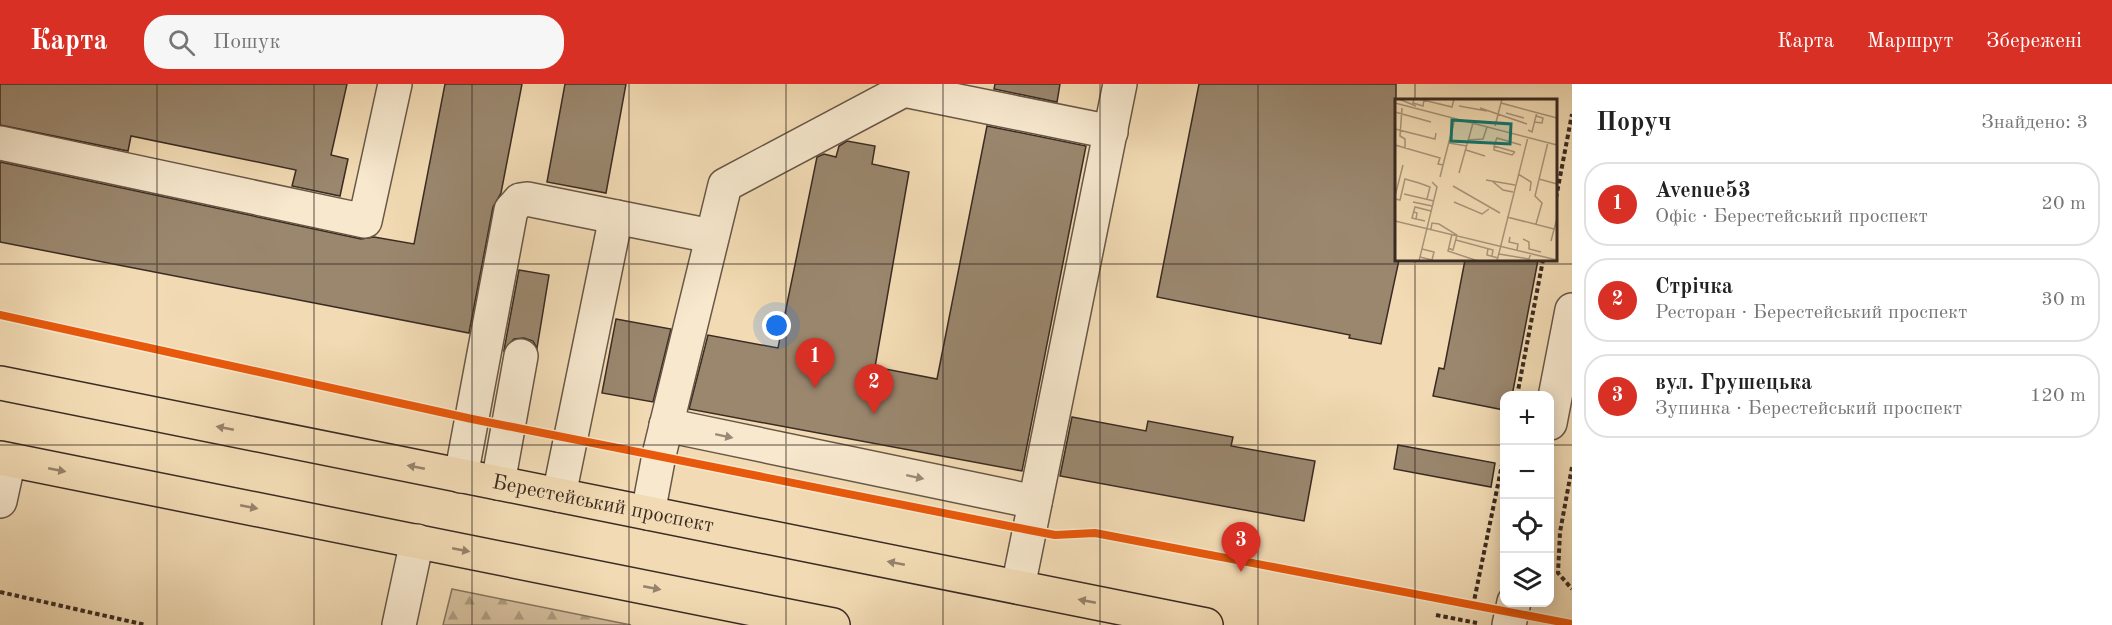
<!DOCTYPE html>
<html lang="uk">
<meta charset="utf-8">
<style>
:root{--surface:#fff;--page:#f6f6f6;--text:#222;--muted:#767676;--line:#e0e0e0;--accent:#d93025}
body{margin:0;font-family:"Old Standard TT",serif;background:var(--page);color:var(--text)}
.controls{position:absolute;right:18px;bottom:18px;display:grid;overflow:hidden;border-radius:12px;box-shadow:0 3px 15px #0003}
.controls button{width:54px;height:54px;display:grid;place-items:center;padding:0;border:0;border-bottom:2px solid var(--line);background:var(--surface);color:var(--text);font:30px sans-serif}
.you{position:absolute;left:777px;top:242px;width:21px;height:21px;margin:-15px;border:4px solid #fff;border-radius:50%;background:#1a73e8;box-shadow:0 0 0 9px #1a73e833}
.badge{display:grid;place-items:center;width:39px;height:39px;border-radius:50%;background:var(--accent);color:#fff;font-size:20px;font-weight:700}
.pin{position:absolute;translate:-50% -50px;filter:drop-shadow(0 2px 3px #0008)}
.pin::after{content:'';position:absolute;top:32px;width:21px;height:18px;background:inherit;clip-path:polygon(0 0,100% 0,50% 100%)}
.list{margin:0;padding:0;list-style:none}
h2{display:flex;justify-content:space-between;align-items:center;height:78px;margin:0;padding:0 24px;font-size:26px}
h2 small{font-size:20px;font-weight:400;color:var(--muted)}
.list li{display:grid;grid-template-columns:39px 1fr auto;gap:18px;align-items:center;box-sizing:border-box;height:84px;margin:0 12px 12px;padding:0 12px;border:2px solid var(--line);border-radius:24px}
.list b{display:block;font-size:22px;white-space:nowrap}
.list p{margin:0;font-size:20px;white-space:nowrap;color:var(--muted)}
.list em{font-size:20px;font-style:normal;color:var(--muted)}
.icon{flex:none;width:33px;height:33px;fill:none;stroke:currentColor;stroke-width:2;stroke-linecap:round;stroke-linejoin:round}
.map{position:relative;flex:none;width:1572px;height:541px;overflow:hidden}
header{display:flex;align-items:center;gap:36px;box-sizing:border-box;height:84px;padding:0 30px;background:var(--accent);color:#fff}
header strong{font-size:28px}
nav{display:flex;gap:33px;margin-inline-start:auto;font-size:21px}
.search{width:420px;height:54px;background:var(--page);display:flex;align-items:center;gap:15px;box-sizing:border-box;padding:0 21px;border-radius:24px;color:var(--muted);font-size:22px}
main{display:flex}
aside{flex:1;background:var(--surface)}
.map>svg:first-child{display:block}
</style>
<header>
<strong>Карта</strong>
<div class="search"><svg class="icon" aria-label="search" viewBox="0 0 24 24"><circle cx="10" cy="10" r="6"/><path d="M15 15l6 6"/></svg>Пошук</div>
<nav><a>Карта</a><a>Маршрут</a><a>Збережені</a></nav>
</header>
<main>
<div class="map">
<svg width="1572" height="541" viewBox="0 0 1572 541">
<defs>
<pattern id="forest-firs" width="22" height="20" patternUnits="userSpaceOnUse" patternTransform="scale(1.5)"><rect width="22" height="20" fill="#d3bd9b"/><path d="M5 1l3.5 6h-7zM16 11l3.5 6h-7z" fill="#ac9a7e"/></pattern>
</defs>
<rect width="100%" height="100%" fill="#f2dbb4"/>
<filter id="stains"><feTurbulence type="fractalNoise" baseFrequency=".00333" numOctaves="4"/><feColorMatrix values="0 0 0 0 .2 0 0 0 0 .09 0 0 0 0 .02 0 0 0 .5 -.17"/></filter>
<radialGradient id="worn" r=".72"><stop offset=".6" stop-color="#630" stop-opacity="0"/><stop offset="1" stop-color="#630" stop-opacity=".3"/></radialGradient>
<polygon fill="url(#forest-firs)" stroke="#86745f" stroke-width="1.5" points="452,505 631,541 443,541"/>
<g fill="#9a876e" stroke="#3a2b23" stroke-width="1.5">
<polygon points="0,0 347,0 331,71 348,75 340,112 292,102 296,86 131,52 128,67 0,41"/>
<polygon points="445,0 522,0 501,109 493,123 469,249 0,158 0,78 361,155 374,153 414,160"/>
<polygon points="565,0 626,0 606,109 547,98"/>
<polygon points="995,0 1060,0 1057,18 994,5"/>
<polygon points="1199,0 1396,0 1396,176 1399,176 1381,260 1349,254 1350,251 1157,213"/>
<polygon points="987,42 1086,62 1022,387 689,325 708,251 778,264 817,73 824,70 836,73 839,62 847,57 875,62 872,80 909,88 875,283 937,295"/>
<polygon points="1465,176 1538,176 1512,312 1504,312 1504,326 1433,312 1439,284 1444,285"/>
<polygon points="519,186 549,191 537,264 533,257 524,254 514,255 504,266"/>
<polygon points="616,235 671,245 653,318 602,309"/>
<polygon points="1072,333 1146,347 1148,337 1233,353 1231,362 1315,377 1304,437 1060,392"/>
<polygon points="1398,361 1495,379 1491,403 1394,385"/>
</g>
<g fill="none" stroke-linecap="round" stroke-linejoin="round">
<g stroke="#685747" stroke-width="36">
<g id="minor">
<polyline points="0,59 365,137 395,0"/>
<polyline points="1550,339 1572,226"/>
<polyline points="666,341 1035,418"/>
<polyline points="461,392 511,126 520,116 527,115 616,133"/>
<polyline points="498,399 521,272"/>
<polyline points="559,411 616,133 711,152"/>
<polyline points="0,417 9,376"/>
<polyline points="648,429 659,371 725,101 904,6 1111,48"/>
<polyline points="1018,503 1120,0"/>
<polyline points="399,541 417,457"/>
<polyline points="1509,541 1514,518"/>
</g>
</g>
<g stroke="#3a2b23" stroke-width="36">
<g id="major">
<path id="s1" d="M0,299L1206,541"/>
<polyline points="0,374 833,541"/>
</g>
</g>
<g stroke="#3a2b23" stroke-width="4" stroke-dasharray="4.5 3" stroke-linecap="butt">
<polyline points="1556,114 1572,30"/>
<polyline points="1517,312 1543,176"/>
<polyline points="1572,383 1560,448 1558,489 1572,505"/>
<polyline points="0,508 146,541"/>
<polyline points="1473,522 1504,371"/>
<polyline points="1436,531 1477,539"/>
</g>
<use href="#minor" stroke="#f7e8ce" stroke-width="33"/>
<use href="#major" stroke="#f2dbb4" stroke-width="33"/>
<g stroke="#f7e8ce" stroke-width="11">
<polyline id="cycleway" points="0,231 472,335 1029,446 1055,451 1095,449 1572,540"/>
</g>
<use href="#cycleway" stroke="#e8590c" stroke-width="8"/>
</g>
<defs><path id="oneway-solid" d="M-6-.8H1V-3.2L6.5 0L1 3.2V.8H-6Z" transform="scale(1.5)"/></defs>
<g fill="#96836c">
<use href="#oneway-solid" transform="translate(225 344) rotate(-169)"/>
<use href="#oneway-solid" transform="translate(416 383) rotate(-169)"/>
<use href="#oneway-solid" transform="translate(57 386) rotate(11)"/>
<use href="#oneway-solid" transform="translate(249 423) rotate(11)"/>
<use href="#oneway-solid" transform="translate(461 466) rotate(11)"/>
<use href="#oneway-solid" transform="translate(896 479) rotate(-169)"/>
<use href="#oneway-solid" transform="translate(652 504) rotate(11)"/>
<use href="#oneway-solid" transform="translate(1087 517) rotate(-169)"/>
</g>
<g fill="#988a78">
<use href="#oneway-solid" transform="translate(724 352) rotate(12)"/>
<use href="#oneway-solid" transform="translate(915 393) rotate(12)"/>
</g>
<path fill="none" stroke="#3a2b23" stroke-width="1.5" stroke-opacity="0.55" d="M157,0V541M314,0V541M472,0V541M629,0V541M786,0V541M943,0V541M1100,0V541M1258,0V541M1415,0V16M1415,176V541M0,180H1572M0,361H1504M1550,361H1572"/>
<g text-anchor="middle" dominant-baseline="central" stroke-width="5" stroke-linejoin="round" paint-order="stroke">
<g font-size="21" fill="#3a2b23" stroke="#f7e8ce">
<text stroke="none"><textPath href="#s1" startOffset="615">Берестейський проспект</textPath></text>
</g>
</g>
<g transform="translate(1395 15)">
<rect width="162" height="162" fill="#f2dbb4"/>
<path fill="none" stroke="#a8957a" stroke-width="1.5" d="M4,0L21,7M19,0L18,4L28,7L29,1M24,0L57,8L59,0M0,4L162,46M106,4L162,19M64,7L92,12M7,9L5,37L10,40V49M85,9L132,25M0,13L36,23M111,14L129,19M139,23L147,24L148,19L141,17M100,27L107,0M0,30L40,40L41,34M133,31L137,33L142,13M73,41L88,40L92,28M54,44L72,47M0,46L45,59L43,65L48,66M99,47L102,39L126,46M99,47V51L117,56L120,53M99,47L120,53M71,51L90,57M64,74L78,24M123,75L136,83L135,92M45,78L60,19M144,80L162,85M91,81L120,86M97,82L108,91L118,93M24,84L35,88L32,100M58,87L105,114M9,95L39,102M0,97L8,66M0,100L5,101L10,80L24,84M18,103L37,107M59,103L87,115L94,110M19,113L22,114L21,120L30,122M112,118L159,130M21,120L17,119L20,108L36,112M0,122L162,161M141,125L147,104L140,97L153,43M36,130L37,124L44,125L62,136L58,151L53,149M57,135L53,152L83,162M115,138L114,143L123,145L122,151M128,140L134,143V150L146,153M61,141L98,151L97,157M156,142L162,119M93,149L92,156L103,159M104,155L134,160L136,154M25,158L37,161L39,153L27,150M24,162L42,88L37,83M102,162L133,38"/>
<path fill="#0f766e" fill-opacity="0.15" stroke="#0f766e" stroke-width="3" d="M57,21L116,25L115,45L56,42Z"/>
<rect width="162" height="162" fill="none" stroke="#3a2b23" stroke-width="3"/>
</g>
<rect width="100%" height="100%" filter="url(#stains)"/>
<rect width="100%" height="100%" fill="url(#worn)"/>
</svg>
<div class="controls">
<button>+</button>
<button>−</button>
<button><svg class="icon" aria-label="locate" viewBox="0 0 24 24"><circle cx="12" cy="12" r="6"/><path d="M12 2v4M12 18v4M2 12h4M18 12h4"/></svg></button>
<button><svg class="icon" aria-label="layers" viewBox="0 0 24 24"><path d="M12 4l9 5-9 5-9-5zM3 14l9 5 9-5"/></svg></button>
</div>
<div class="you"></div>
<div class="pin badge" style="left:815px;top:304px">1</div>
<div class="pin badge" style="left:874px;top:330px">2</div>
<div class="pin badge" style="left:1241px;top:488px">3</div>
</div>
<aside>
<h2>Поруч<small>Знайдено: 3</small></h2>
<ul class="list">
<li><span class="badge">1</span><div><b>Avenue53</b><p>Офіс · Берестейський проспект</p></div><em>20 m</em></li>
<li><span class="badge">2</span><div><b>Стрічка</b><p>Ресторан · Берестейський проспект</p></div><em>30 m</em></li>
<li><span class="badge">3</span><div><b>вул. Грушецька</b><p>Зупинка · Берестейський проспект</p></div><em>120 m</em></li>
</ul>
</aside>
</main>
